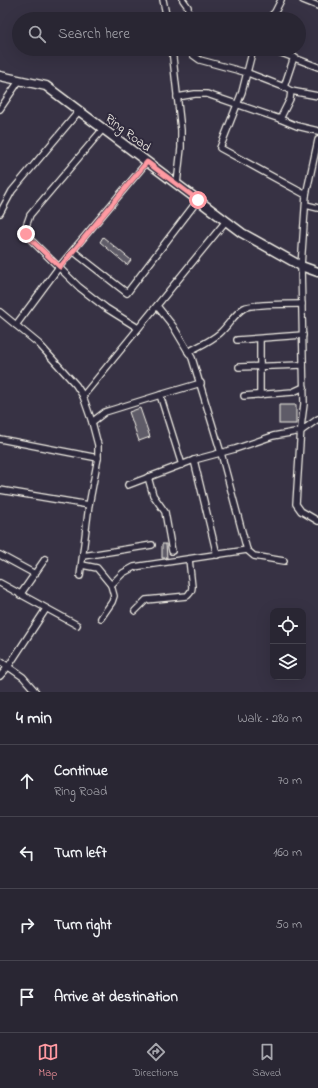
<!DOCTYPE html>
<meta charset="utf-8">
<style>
:root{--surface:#292633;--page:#312e3b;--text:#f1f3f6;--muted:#a5a5ac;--line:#45434e;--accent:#ff9aa2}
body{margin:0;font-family:"Indie Flower",sans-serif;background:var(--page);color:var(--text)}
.controls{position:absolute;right:12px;bottom:12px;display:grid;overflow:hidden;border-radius:8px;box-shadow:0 4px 16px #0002}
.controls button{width:36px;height:36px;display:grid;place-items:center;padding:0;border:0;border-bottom:1px solid var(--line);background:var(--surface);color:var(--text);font:20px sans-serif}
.stop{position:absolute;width:12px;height:12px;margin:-9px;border:3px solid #ff9aa2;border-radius:50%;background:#fff}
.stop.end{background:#ff9aa2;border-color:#fff;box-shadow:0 1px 4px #0008}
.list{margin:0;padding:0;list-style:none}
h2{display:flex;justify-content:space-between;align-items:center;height:52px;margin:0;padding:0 16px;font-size:17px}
h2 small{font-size:13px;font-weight:400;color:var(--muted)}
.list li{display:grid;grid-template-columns:26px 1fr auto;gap:12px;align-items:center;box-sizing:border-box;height:72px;padding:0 16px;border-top:1px solid var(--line)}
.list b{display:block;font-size:15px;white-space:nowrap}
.list p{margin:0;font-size:13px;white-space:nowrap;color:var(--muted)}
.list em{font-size:13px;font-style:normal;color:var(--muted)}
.icon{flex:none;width:22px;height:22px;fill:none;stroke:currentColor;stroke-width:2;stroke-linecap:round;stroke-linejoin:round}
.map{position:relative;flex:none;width:318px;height:692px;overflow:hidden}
.search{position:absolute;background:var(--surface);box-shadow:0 4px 16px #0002;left:12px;right:12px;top:12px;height:44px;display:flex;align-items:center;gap:10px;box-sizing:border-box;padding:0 14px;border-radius:22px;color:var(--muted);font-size:15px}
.sheet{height:340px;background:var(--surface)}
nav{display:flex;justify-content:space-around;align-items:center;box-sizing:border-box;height:56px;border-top:1px solid var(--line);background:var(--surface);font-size:11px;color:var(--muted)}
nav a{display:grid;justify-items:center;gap:2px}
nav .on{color:var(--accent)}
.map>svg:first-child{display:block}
</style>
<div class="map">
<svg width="318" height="692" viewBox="0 0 318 692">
<rect width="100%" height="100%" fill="#373244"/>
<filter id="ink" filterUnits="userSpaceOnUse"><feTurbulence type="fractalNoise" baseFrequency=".025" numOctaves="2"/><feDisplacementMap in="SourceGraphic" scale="8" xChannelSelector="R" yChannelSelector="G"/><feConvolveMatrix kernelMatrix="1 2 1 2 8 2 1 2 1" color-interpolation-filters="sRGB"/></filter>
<g filter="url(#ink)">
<g fill="#5f5c67" stroke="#f4f1e8">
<polygon points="103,237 131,260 127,265 100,242"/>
<rect x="279" y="405" width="17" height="19"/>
<polygon points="140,408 150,437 139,441 129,412"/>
<polygon points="162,544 166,544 167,558 162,558"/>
</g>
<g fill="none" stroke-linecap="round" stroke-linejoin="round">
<g stroke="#f4f1e8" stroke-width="8">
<g id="minor">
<polyline points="163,0 167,19"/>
<polyline points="183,0 188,7 188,19"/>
<polyline points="303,0 318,6"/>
<polyline points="268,19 275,12 281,0"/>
<polyline points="172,49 181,130 181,148 177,184"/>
<polyline points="253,49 242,92 220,148 306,195"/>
<polyline points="271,49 318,67"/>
<polyline points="284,87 294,57"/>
<polyline points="291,91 318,96"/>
<polyline points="177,97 195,94 207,94 280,119 290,99 291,91 284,87 248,73 200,60 193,55 188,49"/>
<polyline points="0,109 19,81"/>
<polyline points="280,119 297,126 318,131"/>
<polyline points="103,129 30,215 25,229 29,238 79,287 106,308 138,328"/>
<polyline points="318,140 306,195 301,266 304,404 301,427 296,504 301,511 318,521"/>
<polyline points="306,205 318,208"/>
<polyline points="0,213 12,191 79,111"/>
<polyline points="73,251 127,293 198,200"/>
<polyline points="157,306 173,326 192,358 221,453 247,550 254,556 284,561"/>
<polyline points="0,312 39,344 76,385 83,396 92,422 98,445 98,458 89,505 80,576"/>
<polyline points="16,325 59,267 147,162"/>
<polyline points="237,340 303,335"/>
<path d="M188,352C199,346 211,341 220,333C229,325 234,314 244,308C251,304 292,304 302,304"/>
<polyline points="239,367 303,365"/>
<polyline points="260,395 260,339"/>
<polyline points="83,396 226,221"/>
<polyline points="244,396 293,392 304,387"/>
<polyline points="92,422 105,412 160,395"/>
<polyline points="0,439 98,458"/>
<polyline points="194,460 217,555"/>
<polyline points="182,465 160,395 201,383"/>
<polyline points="148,477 153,495 165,512 172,551"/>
<polyline points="128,485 194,460 235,449 273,436 301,431 318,419"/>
<polyline points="0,490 89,505"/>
<polyline points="0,555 35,574"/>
<polyline points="83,556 152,545"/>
<polyline points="82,565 97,568 111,585 114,596 112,602 101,618"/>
<polyline points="0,583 77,625"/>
<polyline points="111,585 123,573 134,567 247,550"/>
<polyline points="20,595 45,559"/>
<path d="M135,611L146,600L187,596C190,593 192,592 192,587L189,559"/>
<polyline points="0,661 23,677 36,692"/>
<polyline points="0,676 8,667 46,609"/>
</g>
</g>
<g stroke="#f4f1e8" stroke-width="11">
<polyline id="secondary" points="0,76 46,86 242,233 301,266 318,272"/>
</g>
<use href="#minor" stroke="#2f2a3d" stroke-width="5.5"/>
<use href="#secondary" stroke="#2f2a3d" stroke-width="8"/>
</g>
</g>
<g fill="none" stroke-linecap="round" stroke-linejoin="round" filter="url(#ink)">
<polyline stroke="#ff9aa2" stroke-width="5" points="26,234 29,238 60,267 147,162 198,200"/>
</g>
<g text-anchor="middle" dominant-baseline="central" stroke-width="4" stroke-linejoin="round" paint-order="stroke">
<g font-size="13" fill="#f4f1e8" stroke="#2f2a3d">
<text transform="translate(128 133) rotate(37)">Ring Road</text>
</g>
</g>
</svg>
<div class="controls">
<button><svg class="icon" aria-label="locate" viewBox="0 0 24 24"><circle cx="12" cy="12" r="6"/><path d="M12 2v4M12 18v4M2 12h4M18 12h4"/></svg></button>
<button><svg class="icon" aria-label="layers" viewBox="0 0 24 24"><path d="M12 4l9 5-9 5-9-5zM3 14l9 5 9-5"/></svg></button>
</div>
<div class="stop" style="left:198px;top:200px"></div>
<div class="stop end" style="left:26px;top:234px"></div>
<div class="search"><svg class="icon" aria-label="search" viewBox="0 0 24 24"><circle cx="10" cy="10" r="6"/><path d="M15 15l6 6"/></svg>Search here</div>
</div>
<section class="sheet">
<h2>4 min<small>Walk · 280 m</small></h2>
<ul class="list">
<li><svg class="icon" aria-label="ahead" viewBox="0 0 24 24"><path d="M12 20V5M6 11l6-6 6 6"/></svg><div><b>Continue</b><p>Ring Road</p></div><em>70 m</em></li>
<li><svg class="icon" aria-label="left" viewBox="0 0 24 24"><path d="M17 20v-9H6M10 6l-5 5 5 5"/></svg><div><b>Turn left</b></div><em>160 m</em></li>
<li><svg class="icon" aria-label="right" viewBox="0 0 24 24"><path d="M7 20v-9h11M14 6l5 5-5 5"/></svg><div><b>Turn right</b></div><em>50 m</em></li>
<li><svg class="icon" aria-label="arrive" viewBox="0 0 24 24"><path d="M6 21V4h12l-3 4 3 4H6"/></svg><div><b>Arrive at destination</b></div></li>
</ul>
</section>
<nav>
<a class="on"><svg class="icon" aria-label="map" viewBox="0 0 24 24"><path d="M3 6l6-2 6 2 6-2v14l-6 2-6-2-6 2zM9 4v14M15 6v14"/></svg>Map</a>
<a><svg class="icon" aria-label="directions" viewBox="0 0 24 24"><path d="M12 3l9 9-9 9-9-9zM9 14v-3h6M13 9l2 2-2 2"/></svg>Directions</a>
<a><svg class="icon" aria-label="saved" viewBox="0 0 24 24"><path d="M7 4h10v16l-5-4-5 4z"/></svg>Saved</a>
</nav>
